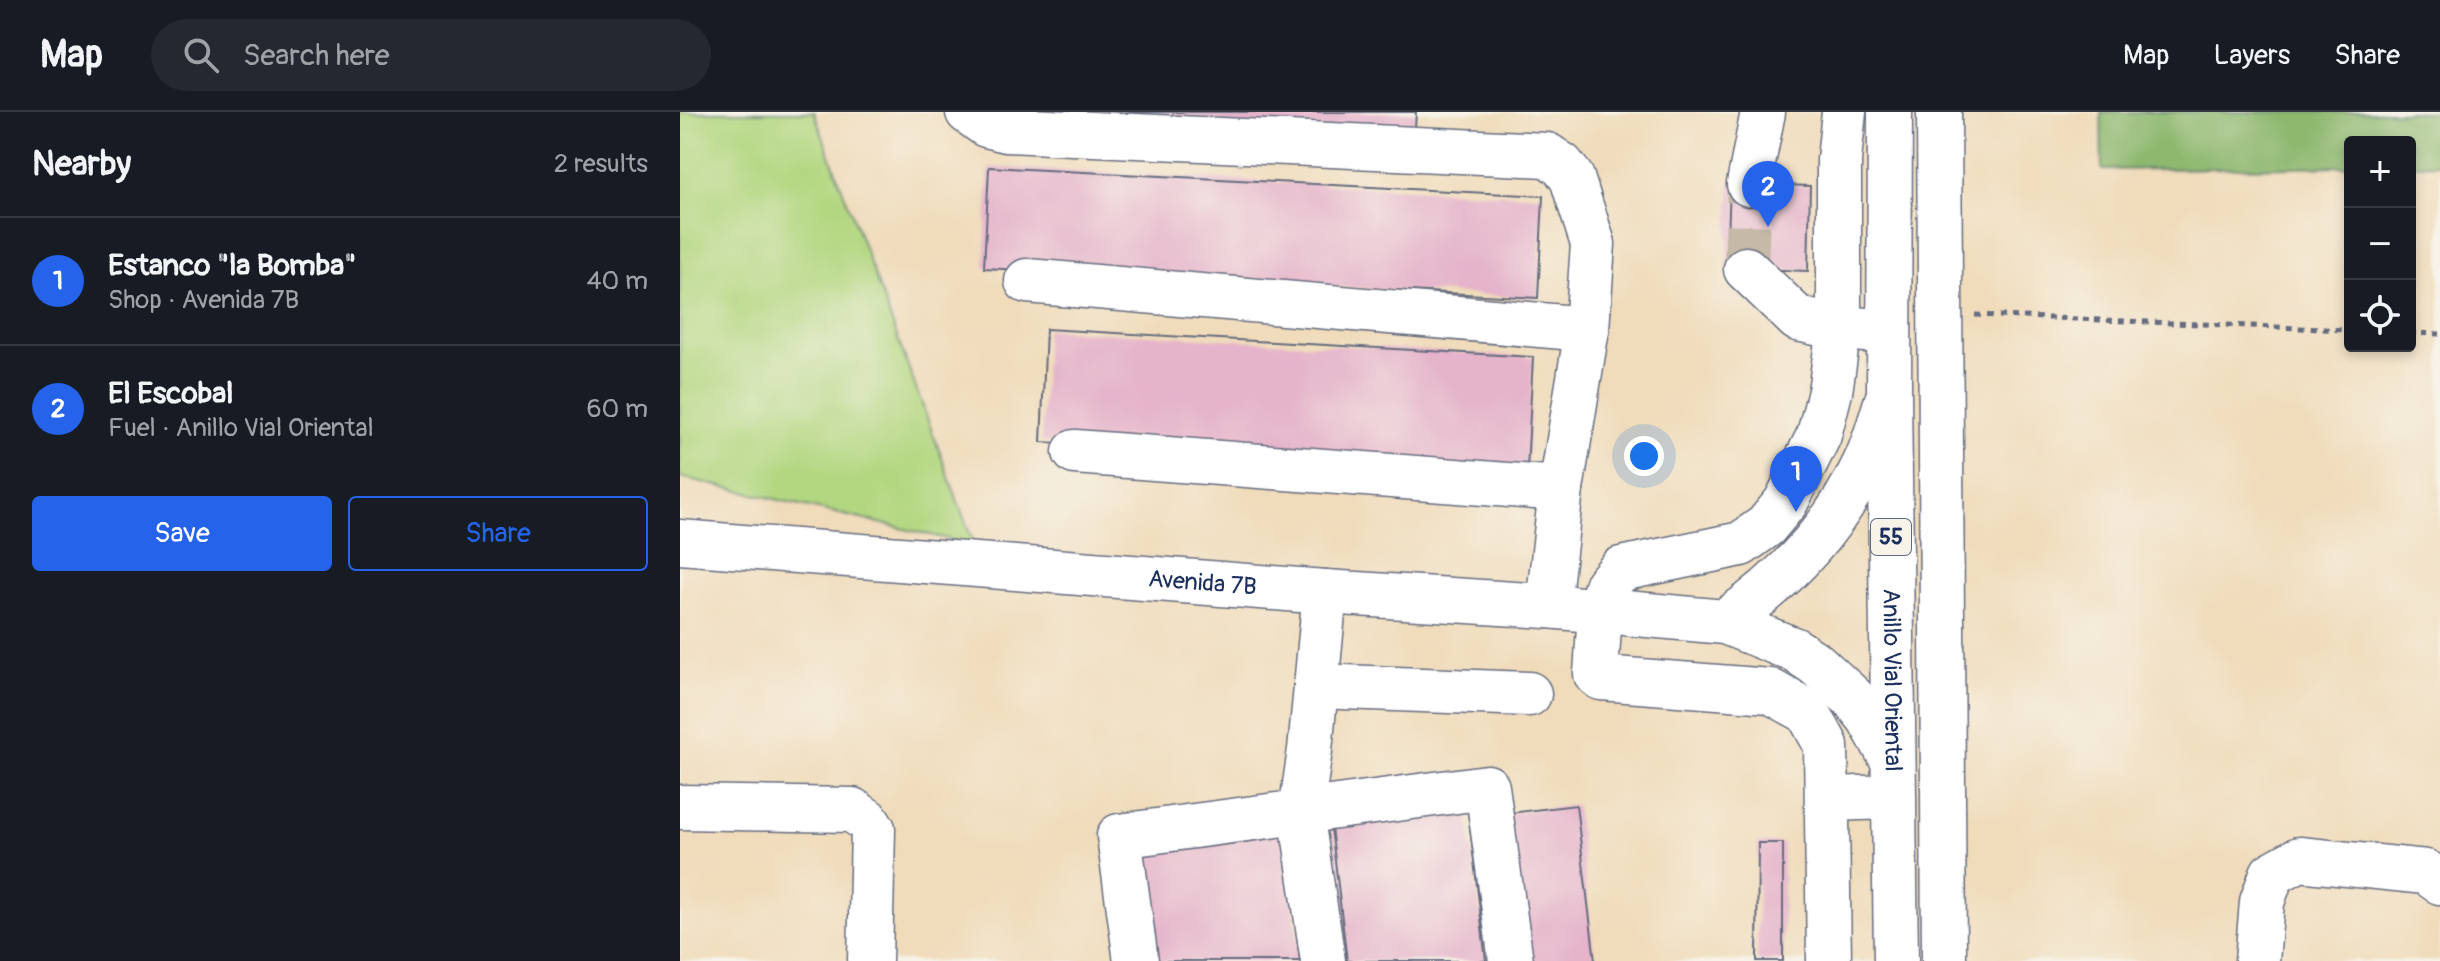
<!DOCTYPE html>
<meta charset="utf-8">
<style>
:root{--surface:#171b24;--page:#242831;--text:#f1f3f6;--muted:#9ea1a6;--line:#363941;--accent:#2563eb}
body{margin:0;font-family:Pangolin,sans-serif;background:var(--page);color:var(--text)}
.controls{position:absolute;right:24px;top:24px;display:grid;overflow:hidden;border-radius:8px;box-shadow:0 4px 12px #0003}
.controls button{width:72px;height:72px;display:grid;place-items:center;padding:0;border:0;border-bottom:2px solid var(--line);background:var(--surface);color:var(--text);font:40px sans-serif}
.you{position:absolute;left:964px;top:344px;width:28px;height:28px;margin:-20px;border:6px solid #fff;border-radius:50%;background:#1a73e8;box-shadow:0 0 0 12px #1a73e833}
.badge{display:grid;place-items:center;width:52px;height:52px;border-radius:50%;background:var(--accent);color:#fff;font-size:26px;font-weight:700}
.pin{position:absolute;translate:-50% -66px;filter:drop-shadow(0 2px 4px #0008)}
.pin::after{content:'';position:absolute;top:42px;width:28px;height:24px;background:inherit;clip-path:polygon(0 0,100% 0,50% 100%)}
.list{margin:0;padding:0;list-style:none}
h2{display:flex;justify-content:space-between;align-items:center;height:104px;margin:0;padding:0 32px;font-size:34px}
h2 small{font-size:26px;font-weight:400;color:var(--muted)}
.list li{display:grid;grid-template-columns:52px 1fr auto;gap:24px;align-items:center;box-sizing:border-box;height:128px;padding:0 32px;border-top:2px solid var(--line)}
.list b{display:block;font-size:30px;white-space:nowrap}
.list p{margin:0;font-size:26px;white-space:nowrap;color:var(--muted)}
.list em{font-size:26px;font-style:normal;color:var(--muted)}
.actions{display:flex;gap:16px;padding:24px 32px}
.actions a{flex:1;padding:18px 0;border:2px solid var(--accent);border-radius:8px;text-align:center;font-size:28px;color:var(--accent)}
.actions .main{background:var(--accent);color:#fff}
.icon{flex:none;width:44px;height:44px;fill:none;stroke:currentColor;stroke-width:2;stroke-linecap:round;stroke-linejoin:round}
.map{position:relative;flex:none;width:1760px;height:849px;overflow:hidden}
header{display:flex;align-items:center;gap:48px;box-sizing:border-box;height:112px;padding:0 40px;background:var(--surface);border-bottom:2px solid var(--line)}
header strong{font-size:38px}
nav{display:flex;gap:44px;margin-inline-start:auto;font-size:28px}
.search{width:560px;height:72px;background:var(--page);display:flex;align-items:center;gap:20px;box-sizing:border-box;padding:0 28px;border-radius:44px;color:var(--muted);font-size:30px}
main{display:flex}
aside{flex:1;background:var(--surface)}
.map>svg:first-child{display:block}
</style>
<header>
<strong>Map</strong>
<div class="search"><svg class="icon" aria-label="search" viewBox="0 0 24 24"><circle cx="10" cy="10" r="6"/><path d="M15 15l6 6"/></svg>Search here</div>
<nav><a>Map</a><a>Layers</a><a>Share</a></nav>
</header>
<main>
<aside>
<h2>Nearby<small>2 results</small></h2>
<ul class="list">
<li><span class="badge">1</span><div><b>Estanco &quot;la Bomba&quot;</b><p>Shop · Avenida 7B</p></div><em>40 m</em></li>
<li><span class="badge">2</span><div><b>El Escobal</b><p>Fuel · Anillo Vial Oriental</p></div><em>60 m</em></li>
</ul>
<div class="actions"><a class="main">Save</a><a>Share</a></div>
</aside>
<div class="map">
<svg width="1760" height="849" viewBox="0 0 1760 849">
<rect width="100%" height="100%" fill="#f7f3e8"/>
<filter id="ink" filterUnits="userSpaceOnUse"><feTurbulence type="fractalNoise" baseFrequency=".0125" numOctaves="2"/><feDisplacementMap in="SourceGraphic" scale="16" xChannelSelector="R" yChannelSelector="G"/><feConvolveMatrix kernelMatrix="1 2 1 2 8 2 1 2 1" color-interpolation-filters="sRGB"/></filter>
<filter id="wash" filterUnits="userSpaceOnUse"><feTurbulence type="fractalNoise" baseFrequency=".006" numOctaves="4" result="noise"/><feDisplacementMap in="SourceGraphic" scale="32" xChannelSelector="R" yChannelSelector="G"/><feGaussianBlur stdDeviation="1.8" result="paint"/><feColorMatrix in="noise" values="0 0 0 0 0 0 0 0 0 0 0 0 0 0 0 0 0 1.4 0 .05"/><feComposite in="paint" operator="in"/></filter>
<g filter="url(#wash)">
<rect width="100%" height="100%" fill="#f0dcbb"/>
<polygon fill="#b2d780" stroke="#66836f" stroke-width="2" points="0,0 134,0 294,433 0,365"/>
<polygon fill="#8db86e" stroke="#547466" stroke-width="2" points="1421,0 1760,0 1760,52 1730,53 1730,30 1670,30 1670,54 1422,58"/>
<g id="blocks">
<g fill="#e5b3ca">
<polygon points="301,0 736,0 734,31"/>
<polygon points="309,55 863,84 858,186 304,156"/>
<polygon points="1050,71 1130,74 1128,159 1047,156"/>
<polygon points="366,217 853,245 847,358 361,330"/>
<polygon points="896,693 915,849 847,849 829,701"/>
<polygon points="788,699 806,849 667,849 651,715"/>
<polygon points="604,719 620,849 474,849 460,735"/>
<polygon points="1078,731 1103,731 1103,849 1077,849"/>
</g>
</g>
</g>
<g filter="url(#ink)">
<use href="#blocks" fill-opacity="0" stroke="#666c7f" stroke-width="2"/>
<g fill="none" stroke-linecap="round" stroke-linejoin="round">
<polyline stroke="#c5b9a8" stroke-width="44" stroke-dasharray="44 22" stroke-linecap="butt" points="1066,157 1069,72"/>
<g stroke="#666c7f" stroke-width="47">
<g id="minor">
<polyline points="288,0 306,13 326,18 867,43 882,53 892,66 913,132 907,217 881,377 868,494"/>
<polyline points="1069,72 1083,0"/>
<polyline points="1066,157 1118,207 1159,216 1186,218"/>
<polyline points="347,169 907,217"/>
<polyline points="395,340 881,377"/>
<path id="s1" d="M0,430L645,480L868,494L1045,510L1115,538L1136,552L1173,586L1189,606L1213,649"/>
<path d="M1045,510C1104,469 1153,419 1184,353C1194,333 1200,309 1207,288"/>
<polyline points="636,574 849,582"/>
<polyline points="1148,687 1213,685"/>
<polyline points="0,695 172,698 188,709 193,717 190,849"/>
<polyline points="456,849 439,724 807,675 831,849"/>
<polyline points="643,849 621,700 630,638 645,480"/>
<polyline points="1149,849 1146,633 1128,600 1090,579 921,566 916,562 920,499 926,474 941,457 1061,432 1086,414 1106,390 1139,323 1150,280 1159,216 1159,48 1164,0"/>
<polyline points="1577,849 1582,790 1592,762 1619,747 1746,760 1760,770"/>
</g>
</g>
<g stroke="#666c7f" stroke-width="47">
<g id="highway">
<path id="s2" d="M1210,0L1209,282L1216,849"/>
<polyline points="1259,0 1264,849"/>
</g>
</g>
<g stroke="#666c7f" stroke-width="5" stroke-dasharray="6 6" stroke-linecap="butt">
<polyline points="1295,203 1670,218"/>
<polyline points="1730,221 1760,222"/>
</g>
<use href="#minor" stroke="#fff" stroke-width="44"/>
<use href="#highway" stroke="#fff" stroke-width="44"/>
</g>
</g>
<g text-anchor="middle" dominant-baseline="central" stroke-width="7" stroke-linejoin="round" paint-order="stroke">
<rect fill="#f7f3e8" stroke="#5d6a87" stroke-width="2" x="1191" y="407" width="40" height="36" rx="6"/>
<g font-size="22" font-weight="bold" fill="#1b2f5e">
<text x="1211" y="425">55</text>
</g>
<g font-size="24" fill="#1b2f5e" stroke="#f7f3e8">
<text stroke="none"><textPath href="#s1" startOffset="524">Avenida 7B</textPath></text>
<text stroke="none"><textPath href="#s2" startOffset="568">Anillo Vial Oriental</textPath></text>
</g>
</g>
</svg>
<div class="controls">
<button>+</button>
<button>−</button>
<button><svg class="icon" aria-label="locate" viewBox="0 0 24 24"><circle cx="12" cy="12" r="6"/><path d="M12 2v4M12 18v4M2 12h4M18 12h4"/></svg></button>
</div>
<div class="you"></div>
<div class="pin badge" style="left:1116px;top:400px">1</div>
<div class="pin badge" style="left:1088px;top:115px">2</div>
</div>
</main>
